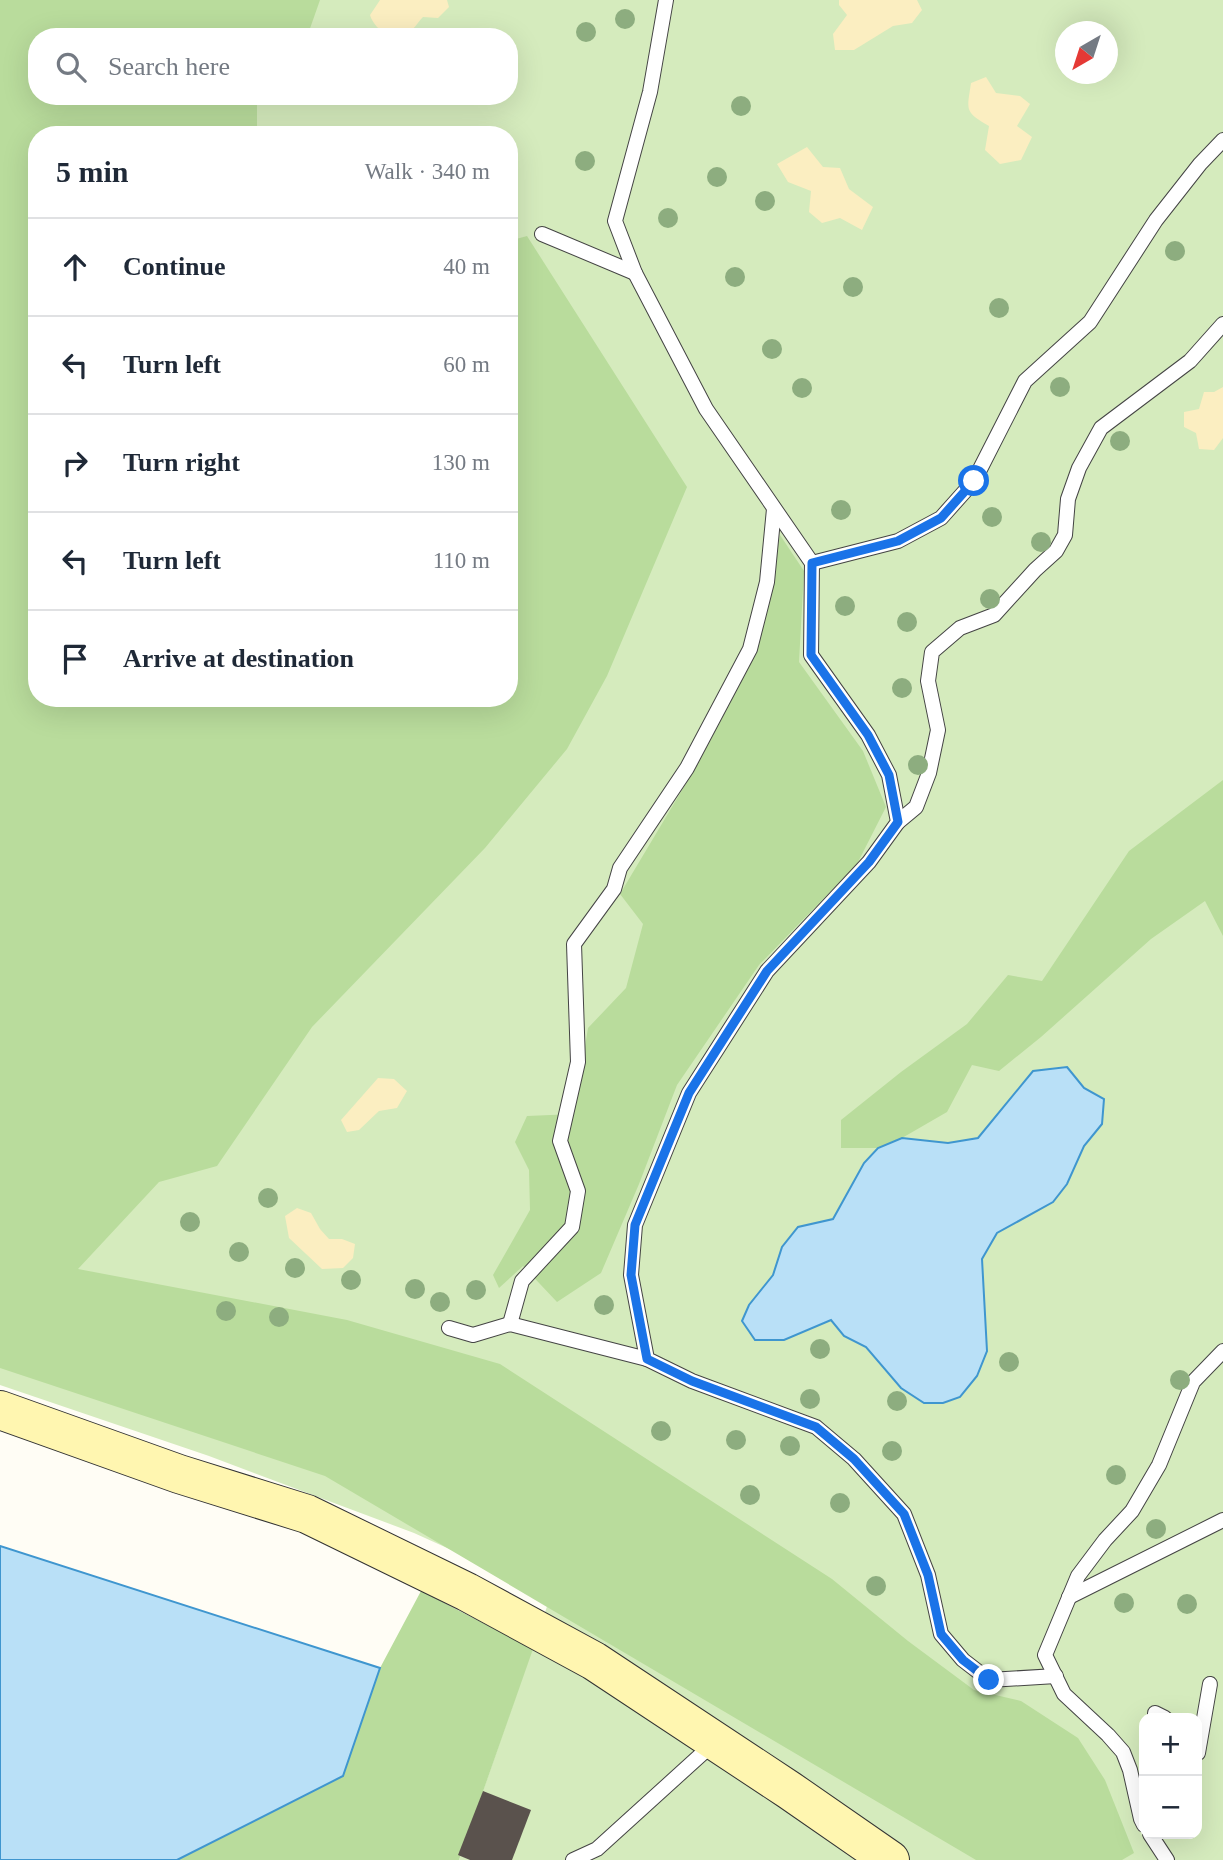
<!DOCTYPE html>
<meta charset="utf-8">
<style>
:root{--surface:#fff;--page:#f2f2f3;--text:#1f2937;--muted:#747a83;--line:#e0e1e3}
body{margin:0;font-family:Georgia,serif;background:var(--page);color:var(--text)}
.controls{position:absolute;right:21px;bottom:21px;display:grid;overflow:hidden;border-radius:14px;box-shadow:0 7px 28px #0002}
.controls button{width:63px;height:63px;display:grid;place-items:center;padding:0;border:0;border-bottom:2px solid var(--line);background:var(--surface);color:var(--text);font:35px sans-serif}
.compass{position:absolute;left:1055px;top:21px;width:63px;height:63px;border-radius:50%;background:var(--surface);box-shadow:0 7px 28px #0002;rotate:219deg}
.stop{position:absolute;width:21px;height:21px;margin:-16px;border:5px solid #1a73e8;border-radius:50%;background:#fff}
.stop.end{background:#1a73e8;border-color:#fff;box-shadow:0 2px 7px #0008}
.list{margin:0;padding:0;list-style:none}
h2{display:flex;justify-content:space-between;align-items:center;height:91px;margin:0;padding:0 28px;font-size:30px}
h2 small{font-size:23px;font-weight:400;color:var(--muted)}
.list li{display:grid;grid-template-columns:46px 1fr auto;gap:21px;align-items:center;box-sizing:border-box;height:98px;padding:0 28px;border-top:2px solid var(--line)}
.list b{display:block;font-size:26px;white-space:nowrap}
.list em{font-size:23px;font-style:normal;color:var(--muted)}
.icon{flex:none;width:38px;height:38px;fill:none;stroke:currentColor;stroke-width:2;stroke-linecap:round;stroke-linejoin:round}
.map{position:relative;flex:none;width:1223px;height:1860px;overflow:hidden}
.search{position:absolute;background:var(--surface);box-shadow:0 7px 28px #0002;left:28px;top:28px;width:490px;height:77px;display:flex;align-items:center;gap:18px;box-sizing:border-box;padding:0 24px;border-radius:28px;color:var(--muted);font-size:26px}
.panel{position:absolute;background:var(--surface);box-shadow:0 7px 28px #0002;left:28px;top:126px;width:490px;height:581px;border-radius:28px}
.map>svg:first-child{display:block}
</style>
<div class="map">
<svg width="1223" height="1860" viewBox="0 0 1223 1860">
<rect width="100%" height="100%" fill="#fffdf5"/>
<path fill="#d5ebbd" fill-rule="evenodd" d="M0,0H1223V1860H459L551,1595L414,1533L209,1456L0,1385V1255L509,698V135H37ZM1066,32H1108V74H1066ZM37,37H509V96H37ZM1144,1718H1197V1834H1144Z"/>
<g fill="#b9dc9c">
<polygon points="0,0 320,0 307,37 37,37 37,96 257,96 257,135 37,135 37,698 509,698 509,241 527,236 687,487 607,676 567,749 485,848 312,1027 217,1166 159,1182 78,1269 347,1320 500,1364 832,1579 908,1641 974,1690 1021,1701 1078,1738 1105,1780 1134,1853 1122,1860 976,1860 325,1476 0,1368"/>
<polygon points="780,535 804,571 799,662 863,751 886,807 857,864 759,965 677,1085 639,1184 601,1273 557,1302 523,1266 499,1288 493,1275 530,1210 529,1170 515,1142 527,1116 574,1114 588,1028 626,988 643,924 620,894 700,760 757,652"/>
<polygon points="1223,780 1223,936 1205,901 1151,939 1041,1037 999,1071 972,1065 947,1112 902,1138 878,1148 841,1148 841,1120 901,1072 967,1024 1008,975 1042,981 1129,851"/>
<polygon points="421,1591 533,1649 459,1860 177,1860 343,1776 380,1668"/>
</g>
<g fill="#fbeec1">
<path d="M380,0H447L449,7L438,18L423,17C418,22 413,31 407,34C391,43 374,28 370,15Z"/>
<polygon points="839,0 917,0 922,10 912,23 893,26 854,50 835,50 833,34 847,15 839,5"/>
<path d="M986,77L996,93L1020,96L1030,104L1017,126L1032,137L1021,160L1000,164L985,150L989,126C964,111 967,111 971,83Z"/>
<polygon points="807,147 823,167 840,168 849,189 873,207 862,230 840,218 822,223 809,212 811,191 788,182 777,164"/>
<polygon points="1223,387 1223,438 1214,450 1199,449 1196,433 1184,427 1184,412 1199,409 1204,392 1214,392"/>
<polygon points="378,1078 394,1079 407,1091 397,1108 379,1111 359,1130 347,1132 341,1120"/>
<polygon points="297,1208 311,1213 320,1229 329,1239 342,1239 355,1244 353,1258 343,1268 322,1269 289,1238 285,1216"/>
</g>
<g fill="#b9e0f7" stroke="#3f96cf" stroke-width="2">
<polygon points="1067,1067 1084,1088 1104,1099 1102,1124 1084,1146 1067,1184 1053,1202 997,1233 982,1259 987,1351 977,1376 960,1397 943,1403 924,1403 901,1388 866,1347 844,1336 831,1320 784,1340 755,1340 742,1321 749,1305 773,1275 782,1247 798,1227 833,1219 864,1163 878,1148 902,1138 948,1143 978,1138 1033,1071"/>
<polygon points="0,1546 380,1668 343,1776 177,1860 0,1860"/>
</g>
<polygon fill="#5a524d" points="483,1791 531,1810 512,1860 470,1860 458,1855"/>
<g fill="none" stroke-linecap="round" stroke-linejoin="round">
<g stroke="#444" stroke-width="16">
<g id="lane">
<polyline points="666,0 650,92 615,221 635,273 706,409 812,563 811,655 868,735 889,775 898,822 869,862 767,971 689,1093 635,1225 631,1275 647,1359 692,1381 816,1427 854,1459 904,1514 928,1575 941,1634 963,1660 989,1680 1056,1676"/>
<polyline points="542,234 635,273"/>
<polyline points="812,563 898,541 941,518 974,481 1025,381 1090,322 1156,220 1200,164 1223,140"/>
<polyline points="898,822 916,807 929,773 938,730 928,681 932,652 960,628 994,615 1035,570 1056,551 1065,535 1068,499 1079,468 1101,428 1190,361 1223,324"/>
<polyline points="510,1324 522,1281 572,1227 578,1191 560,1141 578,1062 574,944 614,889 620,868 687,768 750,649 767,582 774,509"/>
<polyline points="449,1328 473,1335 510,1324 647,1359"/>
<polyline points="1069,1597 1223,1520"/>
<polyline points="1155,1718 1155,1713 1165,1718"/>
<polyline points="1197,1752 1198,1753 1210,1684"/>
<polyline points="1144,1825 1141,1819 1130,1770 1123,1752 1108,1735 1064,1694 1045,1655 1078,1576 1105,1540 1132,1511 1159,1465 1193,1382 1223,1351"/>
<polyline points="1150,1834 1167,1860"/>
<polyline points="573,1860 597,1849 715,1742"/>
</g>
</g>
<g stroke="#333" stroke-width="40">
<polyline id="secondary" points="0,1410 179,1474 307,1514 467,1592 594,1661 789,1790 890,1860"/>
</g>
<use href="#lane" stroke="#fff" stroke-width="14"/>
<use href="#secondary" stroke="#fff6b0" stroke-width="38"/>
</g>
<g fill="#8dad7f">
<circle cx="625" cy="19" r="10"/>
<circle cx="586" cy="32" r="10"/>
<circle cx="741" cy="106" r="10"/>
<circle cx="585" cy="161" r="10"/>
<circle cx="717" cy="177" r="10"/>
<circle cx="765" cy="201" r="10"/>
<circle cx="668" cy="218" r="10"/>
<circle cx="1175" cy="251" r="10"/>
<circle cx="735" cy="277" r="10"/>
<circle cx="853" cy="287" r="10"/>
<circle cx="999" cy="308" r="10"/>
<circle cx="772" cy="349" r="10"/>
<circle cx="1060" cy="387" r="10"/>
<circle cx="802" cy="388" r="10"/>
<circle cx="1120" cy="441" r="10"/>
<circle cx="841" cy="510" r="10"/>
<circle cx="992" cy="517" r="10"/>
<circle cx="1041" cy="542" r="10"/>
<circle cx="990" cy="599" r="10"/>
<circle cx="845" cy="606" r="10"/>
<circle cx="907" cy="622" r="10"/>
<circle cx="902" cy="688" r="10"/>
<circle cx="918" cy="765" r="10"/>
<circle cx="268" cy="1198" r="10"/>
<circle cx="190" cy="1222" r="10"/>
<circle cx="239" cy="1252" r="10"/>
<circle cx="295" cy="1268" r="10"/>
<circle cx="351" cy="1280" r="10"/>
<circle cx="415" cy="1289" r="10"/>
<circle cx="476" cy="1290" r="10"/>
<circle cx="440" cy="1302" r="10"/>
<circle cx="604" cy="1305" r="10"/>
<circle cx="226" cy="1311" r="10"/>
<circle cx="279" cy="1317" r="10"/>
<circle cx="820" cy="1349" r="10"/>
<circle cx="1009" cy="1362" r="10"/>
<circle cx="1180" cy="1380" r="10"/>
<circle cx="810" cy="1399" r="10"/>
<circle cx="897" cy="1401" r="10"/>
<circle cx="661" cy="1431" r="10"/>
<circle cx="736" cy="1440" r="10"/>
<circle cx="790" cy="1446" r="10"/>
<circle cx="892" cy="1451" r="10"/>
<circle cx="1116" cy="1475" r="10"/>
<circle cx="750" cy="1495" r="10"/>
<circle cx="840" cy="1503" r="10"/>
<circle cx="1156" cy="1529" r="10"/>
<circle cx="876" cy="1586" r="10"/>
<circle cx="1124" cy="1603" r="10"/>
<circle cx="1187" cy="1604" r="10"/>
</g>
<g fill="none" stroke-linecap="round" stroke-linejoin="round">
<polyline stroke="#1a73e8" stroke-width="9" points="974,481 941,518 898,541 812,563 811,655 868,735 889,775 898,822 869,862 767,971 689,1093 635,1225 631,1275 647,1359 692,1381 816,1427 854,1459 904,1514 928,1575 941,1634 963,1660 989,1680"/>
</g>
</svg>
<div class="controls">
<button>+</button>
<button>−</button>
</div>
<svg class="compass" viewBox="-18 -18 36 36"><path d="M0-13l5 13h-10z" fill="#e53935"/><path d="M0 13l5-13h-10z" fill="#747a83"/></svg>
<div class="stop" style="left:974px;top:481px"></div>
<div class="stop end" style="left:989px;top:1680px"></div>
<div class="search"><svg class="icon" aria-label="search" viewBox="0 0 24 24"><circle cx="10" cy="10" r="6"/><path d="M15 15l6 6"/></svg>Search here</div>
<section class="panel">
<h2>5 min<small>Walk · 340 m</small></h2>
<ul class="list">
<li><svg class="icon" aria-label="ahead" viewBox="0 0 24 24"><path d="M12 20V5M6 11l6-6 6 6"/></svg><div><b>Continue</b></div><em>40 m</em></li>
<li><svg class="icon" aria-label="left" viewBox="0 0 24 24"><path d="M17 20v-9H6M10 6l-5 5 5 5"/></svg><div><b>Turn left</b></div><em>60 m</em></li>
<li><svg class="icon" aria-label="right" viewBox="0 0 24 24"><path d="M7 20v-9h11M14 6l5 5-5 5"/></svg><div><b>Turn right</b></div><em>130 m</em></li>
<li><svg class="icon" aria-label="left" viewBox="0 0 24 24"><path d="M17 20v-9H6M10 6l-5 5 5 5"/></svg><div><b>Turn left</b></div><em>110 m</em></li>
<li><svg class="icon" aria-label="arrive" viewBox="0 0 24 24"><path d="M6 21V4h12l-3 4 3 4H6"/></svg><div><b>Arrive at destination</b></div></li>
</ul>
</section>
</div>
